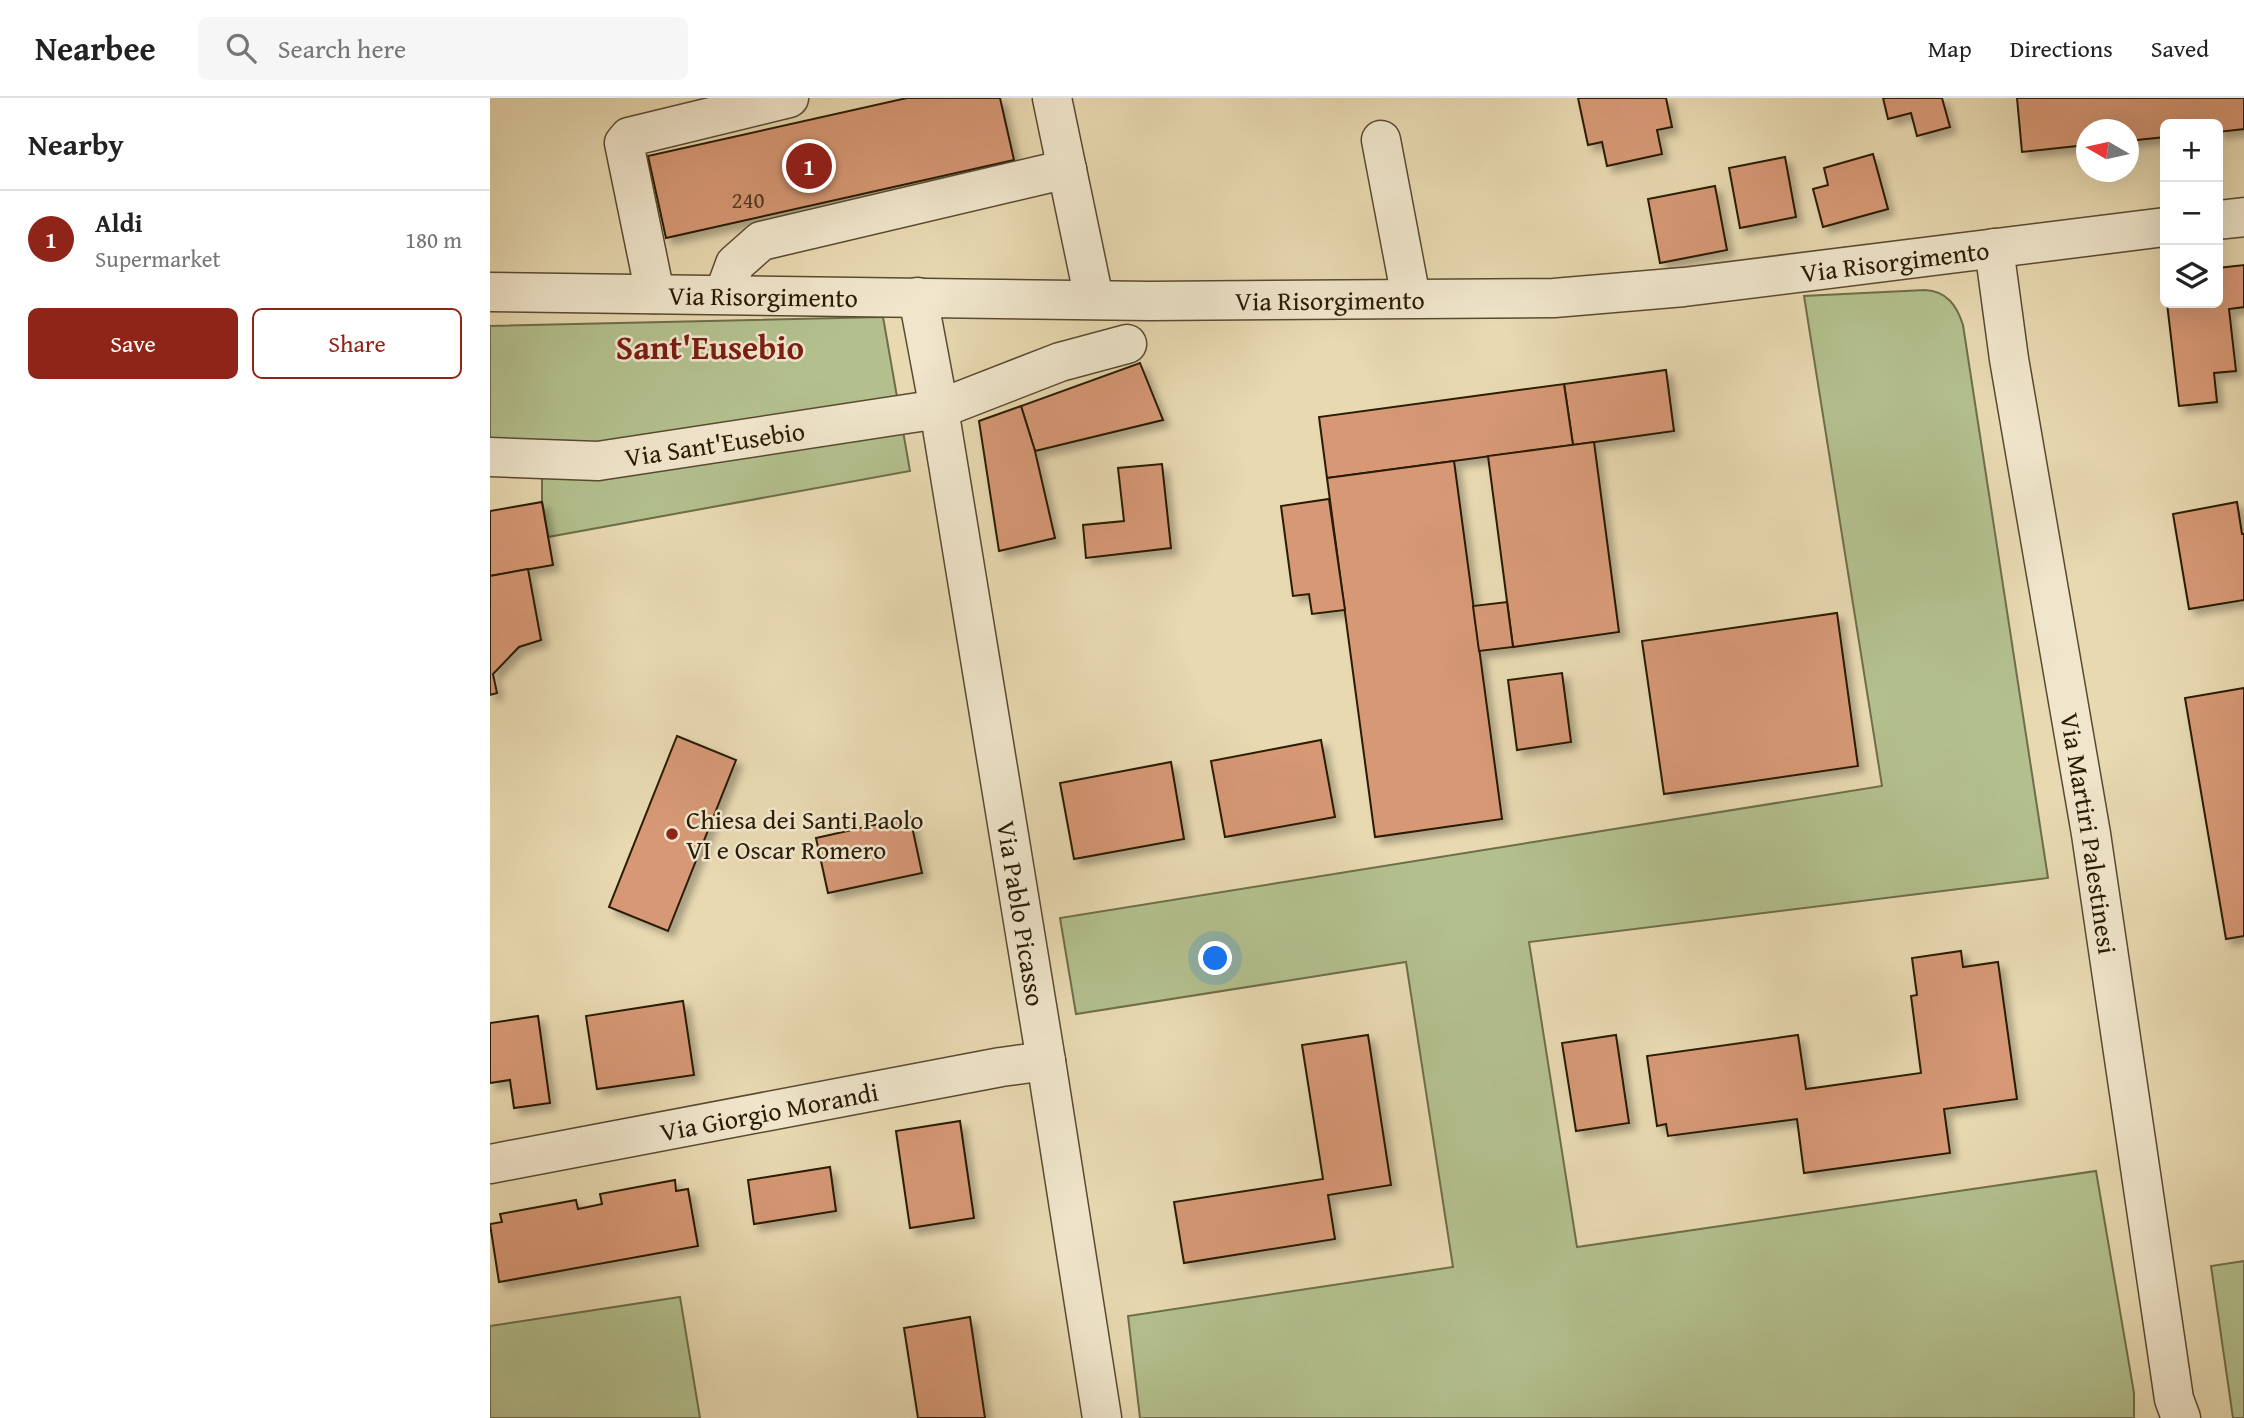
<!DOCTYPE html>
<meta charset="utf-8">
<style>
:root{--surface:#fff;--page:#f6f6f6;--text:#222;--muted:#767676;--line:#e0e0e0;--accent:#8f2418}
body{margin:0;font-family:"Gentium Book Plus",serif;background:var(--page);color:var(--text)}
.controls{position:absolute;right:21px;top:21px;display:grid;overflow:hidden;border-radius:10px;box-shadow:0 7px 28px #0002}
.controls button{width:63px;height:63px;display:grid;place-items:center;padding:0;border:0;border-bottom:2px solid var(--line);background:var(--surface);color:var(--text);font:35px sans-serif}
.compass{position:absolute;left:1586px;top:21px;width:63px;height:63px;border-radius:50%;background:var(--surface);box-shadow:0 7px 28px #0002;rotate:279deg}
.you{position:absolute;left:726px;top:861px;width:24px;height:24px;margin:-18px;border:5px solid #fff;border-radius:50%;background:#1a73e8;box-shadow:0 0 0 10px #1a73e833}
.badge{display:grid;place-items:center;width:46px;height:46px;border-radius:50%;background:var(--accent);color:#fff;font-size:23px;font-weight:700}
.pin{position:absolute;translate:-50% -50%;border:4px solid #fff;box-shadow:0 2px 7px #0006}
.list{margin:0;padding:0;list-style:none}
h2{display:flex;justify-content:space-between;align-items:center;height:91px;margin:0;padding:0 28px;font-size:30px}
h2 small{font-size:23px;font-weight:400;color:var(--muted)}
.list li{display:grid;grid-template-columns:46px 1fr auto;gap:21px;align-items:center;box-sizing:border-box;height:98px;padding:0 28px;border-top:2px solid var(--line)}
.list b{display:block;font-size:26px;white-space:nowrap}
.list p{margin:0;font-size:23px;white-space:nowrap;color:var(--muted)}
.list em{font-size:23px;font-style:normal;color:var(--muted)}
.actions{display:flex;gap:14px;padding:21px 28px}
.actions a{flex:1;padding:16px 0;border:2px solid var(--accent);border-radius:10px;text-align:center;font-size:24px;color:var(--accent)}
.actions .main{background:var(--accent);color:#fff}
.icon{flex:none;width:38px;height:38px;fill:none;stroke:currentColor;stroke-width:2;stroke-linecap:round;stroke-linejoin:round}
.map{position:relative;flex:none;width:1754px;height:1320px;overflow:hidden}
header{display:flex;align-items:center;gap:42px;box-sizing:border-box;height:98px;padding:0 35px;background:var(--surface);border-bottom:2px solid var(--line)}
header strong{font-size:33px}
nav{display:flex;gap:38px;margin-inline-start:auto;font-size:24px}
.search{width:490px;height:63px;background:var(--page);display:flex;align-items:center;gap:18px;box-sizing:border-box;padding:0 24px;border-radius:10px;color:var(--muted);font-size:26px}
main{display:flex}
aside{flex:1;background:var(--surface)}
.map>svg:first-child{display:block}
</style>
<header>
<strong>Nearbee</strong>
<div class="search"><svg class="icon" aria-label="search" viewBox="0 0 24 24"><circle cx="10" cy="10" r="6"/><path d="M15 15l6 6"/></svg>Search here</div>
<nav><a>Map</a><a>Directions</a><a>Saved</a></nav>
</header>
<main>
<aside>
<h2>Nearby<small></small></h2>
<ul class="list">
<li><span class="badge">1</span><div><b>Aldi</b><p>Supermarket</p></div><em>180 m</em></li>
</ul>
<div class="actions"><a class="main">Save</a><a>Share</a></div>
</aside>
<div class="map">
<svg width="1754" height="1320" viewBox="0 0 1754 1320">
<defs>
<filter id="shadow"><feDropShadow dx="6" dy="6" stdDeviation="3.5" flood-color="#0004"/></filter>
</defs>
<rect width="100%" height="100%" fill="#e8d9b1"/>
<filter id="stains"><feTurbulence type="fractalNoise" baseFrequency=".00286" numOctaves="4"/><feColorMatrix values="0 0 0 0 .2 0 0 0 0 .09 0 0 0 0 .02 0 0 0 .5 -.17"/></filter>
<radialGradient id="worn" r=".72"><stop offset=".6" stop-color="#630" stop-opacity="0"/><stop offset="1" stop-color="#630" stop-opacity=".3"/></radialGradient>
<g fill="#b3c08e" stroke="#6e6e4a" stroke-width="2">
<path d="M1435,192C1457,193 1467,208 1473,227L1558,780L1039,844L1087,1149L1606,1073L1644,1295V1320H650L638,1218L963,1169L916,864L586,916L570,820L1392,688L1314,198Z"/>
<polygon points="393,219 420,373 58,439 52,404 52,353 0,351 0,228"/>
<polygon points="1754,1163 1754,1320 1743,1320 1721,1168"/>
<polygon points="190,1199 210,1320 0,1320 0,1228"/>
</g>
<g fill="#d69875" stroke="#291b06" stroke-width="2" filter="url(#shadow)">
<polygon points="417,0 510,0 524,62 176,140 158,58"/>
<polygon points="1088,0 1176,0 1182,29 1167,32 1172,56 1117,68 1112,44 1098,47"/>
<polygon points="1393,0 1452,0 1460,29 1427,38 1421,15 1398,21"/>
<polygon points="1527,0 1754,0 1754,31 1728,34 1728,26 1675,26 1675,39 1638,43 1638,32 1596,32 1596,47 1532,54"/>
<polygon points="1383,56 1398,111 1333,129 1323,91 1338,87 1334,70"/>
<polygon points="1295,59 1306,119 1250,130 1239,70"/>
<polygon points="1225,88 1237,152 1170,165 1158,101"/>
<polygon points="1754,167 1754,209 1739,211 1746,273 1724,275 1727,304 1689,308 1677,205 1728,205 1728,170"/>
<polygon points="650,265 673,322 545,353 531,308"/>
<polygon points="1176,272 1184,333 1083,347 1074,286"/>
<polygon points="1074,286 1083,347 837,380 829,319"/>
<polygon points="531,308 545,353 565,440 509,453 489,323"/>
<polygon points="1104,344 1129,534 1023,549 998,358"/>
<polygon points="964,363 1012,721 885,739 837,380"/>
<polygon points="672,366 681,450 596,460 593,427 634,423 628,370"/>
<polygon points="839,401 855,512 822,516 819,496 803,498 791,408"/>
<polygon points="52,404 63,467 0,478 0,413"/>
<polygon points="1747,404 1752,436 1754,436 1754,502 1699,511 1683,416"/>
<polygon points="38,471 51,542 29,549 3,576 7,595 0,597 0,478"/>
<polygon points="1017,504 1023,549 989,553 983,508"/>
<polygon points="1347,515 1368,668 1174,696 1152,543"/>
<polygon points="1072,575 1081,644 1027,652 1018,582"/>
<polygon points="1754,590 1754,838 1736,841 1695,600"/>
<polygon points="187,638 246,662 178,833 119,809"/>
<polygon points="831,642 845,719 735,739 721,663"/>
<polygon points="681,664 694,741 584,761 570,685"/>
<polygon points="420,719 432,775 338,795 326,740"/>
<polygon points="1471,853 1473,869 1508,864 1527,1001 1454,1011 1460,1055 1314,1075 1307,1021 1178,1038 1176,1026 1167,1028 1157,958 1308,937 1316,991 1431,975 1421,898 1427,897 1422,860"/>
<polygon points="193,903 204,977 107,991 96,918"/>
<polygon points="48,918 60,1005 24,1010 20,982 0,985 0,925"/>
<polygon points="878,937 901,1087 838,1097 845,1141 694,1165 684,1104 833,1081 812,947"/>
<polygon points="1126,937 1139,1025 1086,1033 1072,945"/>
<polygon points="470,1023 484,1120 420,1130 406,1033"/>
<polygon points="340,1069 346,1113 264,1126 258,1082"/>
<polygon points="185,1082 186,1093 198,1091 208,1148 9,1184 0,1126 12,1124 10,1116 86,1102 88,1111 112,1106 110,1096"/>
<polygon points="480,1219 495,1320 428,1320 414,1230"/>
</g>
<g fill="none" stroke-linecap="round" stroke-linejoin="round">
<g stroke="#594a31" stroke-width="41">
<g id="minor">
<polyline points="562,0 604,201"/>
<polyline points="891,42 921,200"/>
<polyline points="1728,122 1754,119"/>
<path id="s1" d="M1504,150L1519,261L1601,736L1684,1301L1691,1320"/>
<path id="s2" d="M0,194L660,203L1064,200L1194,189L1675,129"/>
<polyline points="165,196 134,45 139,39 299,0"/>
<polyline points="234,196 245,166 271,143 577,71"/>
<path id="s3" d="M428,199L449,311L556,963L612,1320"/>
<path id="s4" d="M0,359L108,363L449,311L570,264L637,246"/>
<path id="s5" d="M0,1066L511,969L556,963"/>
</g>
</g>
<use href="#minor" stroke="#f0e6cc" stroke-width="38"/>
</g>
<circle fill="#8f2418" stroke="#f0e6cc" stroke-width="2.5" cx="182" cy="736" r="7"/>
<g text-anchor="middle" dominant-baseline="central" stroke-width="5" stroke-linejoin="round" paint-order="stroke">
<g font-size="23" fill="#543a22">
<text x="258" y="101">240</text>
</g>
<g font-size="26" fill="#291b06" stroke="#f0e6cc">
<text stroke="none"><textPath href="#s2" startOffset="1407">Via Risorgimento</textPath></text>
<text stroke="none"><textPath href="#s2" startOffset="273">Via Risorgimento</textPath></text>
<text stroke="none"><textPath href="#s2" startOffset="840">Via Risorgimento</textPath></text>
<text stroke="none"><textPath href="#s4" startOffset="226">Via Sant'Eusebio</textPath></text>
<text stroke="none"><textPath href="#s1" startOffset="593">Via Martiri Palestinesi</textPath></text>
<text stroke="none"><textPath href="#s3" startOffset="625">Via Pablo Picasso</textPath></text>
<text stroke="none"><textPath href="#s5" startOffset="284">Via Giorgio Morandi</textPath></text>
</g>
<g font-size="26" fill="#291b06" stroke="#f0e6cc" text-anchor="start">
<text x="196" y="721">Chiesa dei Santi Paolo<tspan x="196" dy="30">VI e Oscar Romero</tspan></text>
</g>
<g font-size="33" font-weight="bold" fill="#7a1f14" stroke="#f0e6cc">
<text x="220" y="249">Sant'Eusebio</text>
</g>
</g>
<rect width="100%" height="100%" filter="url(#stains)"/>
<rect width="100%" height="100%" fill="url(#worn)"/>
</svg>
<div class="controls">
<button>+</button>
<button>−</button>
<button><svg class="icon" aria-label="layers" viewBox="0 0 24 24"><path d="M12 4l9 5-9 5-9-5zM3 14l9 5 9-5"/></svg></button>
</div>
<svg class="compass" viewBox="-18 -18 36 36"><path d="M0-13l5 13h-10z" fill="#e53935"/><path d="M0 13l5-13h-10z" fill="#767676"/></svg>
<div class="you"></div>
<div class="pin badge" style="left:319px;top:68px">1</div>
</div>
</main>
